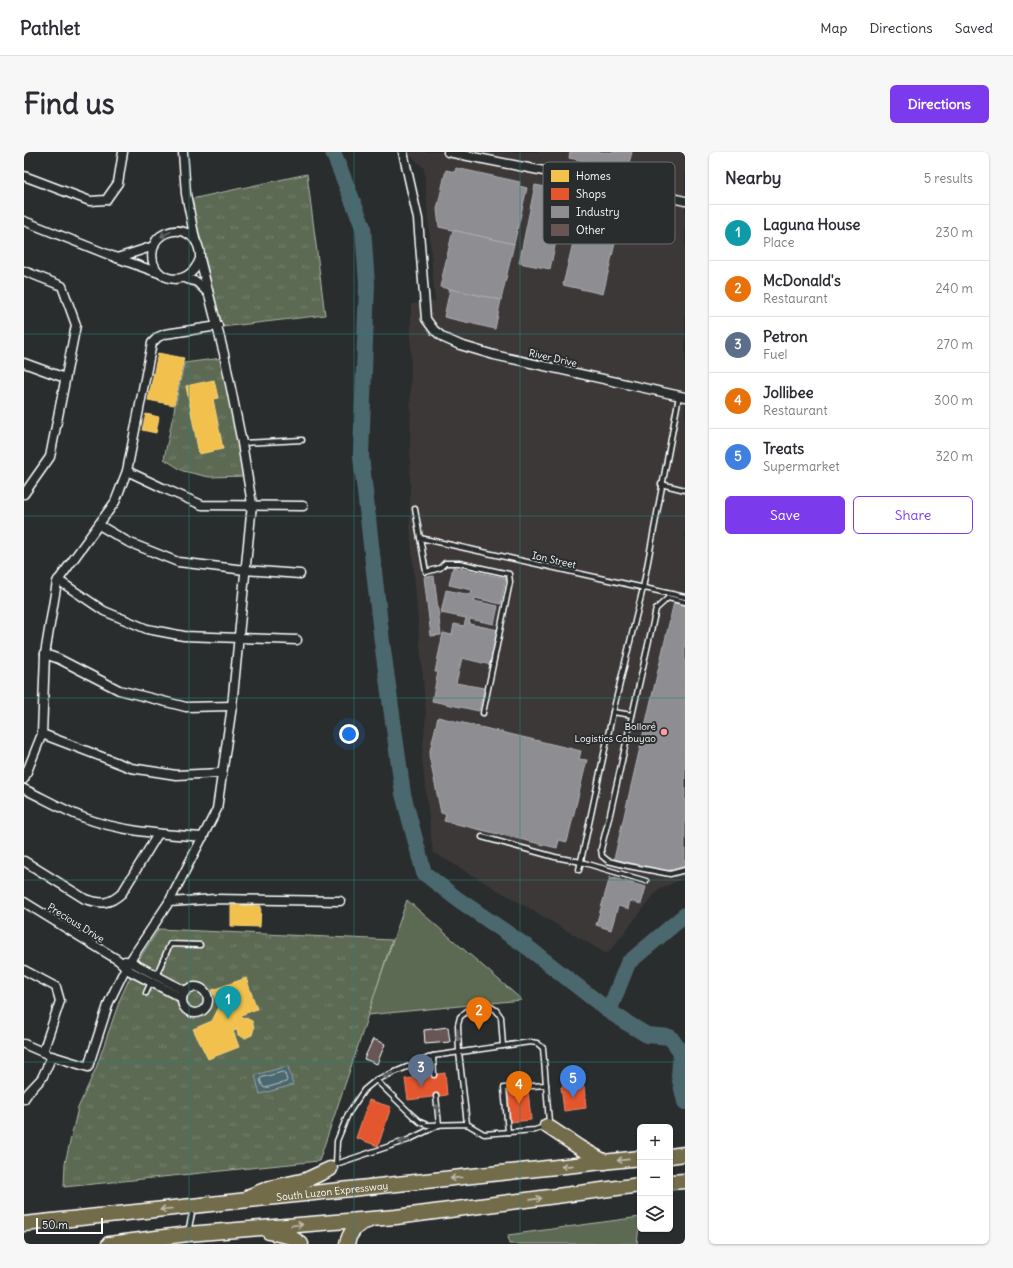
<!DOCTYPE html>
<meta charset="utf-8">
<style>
:root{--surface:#fff;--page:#f7f7f7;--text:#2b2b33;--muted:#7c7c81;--line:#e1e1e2;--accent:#7c3aed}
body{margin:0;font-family:Delius,sans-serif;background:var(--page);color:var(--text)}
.controls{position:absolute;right:12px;bottom:12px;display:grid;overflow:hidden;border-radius:6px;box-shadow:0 1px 3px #0004}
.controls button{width:36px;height:36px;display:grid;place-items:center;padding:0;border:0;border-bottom:1px solid var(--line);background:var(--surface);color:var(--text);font:20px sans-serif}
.scale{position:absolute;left:12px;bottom:10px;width:67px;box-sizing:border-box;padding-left:4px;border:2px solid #fff;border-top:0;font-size:11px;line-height:14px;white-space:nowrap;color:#fff;-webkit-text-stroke:3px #2a2d2e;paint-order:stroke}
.you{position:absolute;left:325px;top:582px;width:14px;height:14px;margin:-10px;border:3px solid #fff;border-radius:50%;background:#1a73e8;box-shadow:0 0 0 6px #1a73e833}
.badge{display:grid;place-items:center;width:26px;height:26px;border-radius:50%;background:var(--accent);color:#fff;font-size:13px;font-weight:700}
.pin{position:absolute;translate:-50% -33px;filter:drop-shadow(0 1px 2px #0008)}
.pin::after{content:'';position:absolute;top:21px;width:14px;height:12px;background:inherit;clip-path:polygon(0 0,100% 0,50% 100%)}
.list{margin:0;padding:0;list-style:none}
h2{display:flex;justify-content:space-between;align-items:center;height:52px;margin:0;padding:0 16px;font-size:17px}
h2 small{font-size:13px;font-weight:400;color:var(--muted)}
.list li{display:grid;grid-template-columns:26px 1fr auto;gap:12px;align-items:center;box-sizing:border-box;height:56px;padding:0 16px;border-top:1px solid var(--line)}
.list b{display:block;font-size:15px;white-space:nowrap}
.list p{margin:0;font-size:13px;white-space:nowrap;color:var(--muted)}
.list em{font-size:13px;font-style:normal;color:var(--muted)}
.actions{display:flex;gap:8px;padding:12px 16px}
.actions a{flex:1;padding:9px 0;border:1px solid var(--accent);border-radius:6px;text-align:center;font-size:14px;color:var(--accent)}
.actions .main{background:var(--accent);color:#fff}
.icon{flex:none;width:22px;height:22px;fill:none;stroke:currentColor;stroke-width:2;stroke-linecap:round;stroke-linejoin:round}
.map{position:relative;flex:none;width:661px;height:1092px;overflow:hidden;border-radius:6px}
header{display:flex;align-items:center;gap:24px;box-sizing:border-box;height:56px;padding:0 20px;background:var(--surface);border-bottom:1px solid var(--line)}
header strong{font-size:19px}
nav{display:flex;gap:22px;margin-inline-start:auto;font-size:14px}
.intro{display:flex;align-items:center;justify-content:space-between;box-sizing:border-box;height:96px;padding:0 24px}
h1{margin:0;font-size:28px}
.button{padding:10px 18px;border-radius:6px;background:var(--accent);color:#fff;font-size:14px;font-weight:700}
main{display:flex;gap:24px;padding:0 24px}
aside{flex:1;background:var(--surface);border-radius:6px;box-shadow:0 1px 3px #0004}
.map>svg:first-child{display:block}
</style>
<header>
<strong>Pathlet</strong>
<nav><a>Map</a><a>Directions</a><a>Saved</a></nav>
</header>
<div class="intro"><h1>Find us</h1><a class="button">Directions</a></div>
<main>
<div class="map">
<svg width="661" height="1092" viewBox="0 0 661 1092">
<defs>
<pattern id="park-tufts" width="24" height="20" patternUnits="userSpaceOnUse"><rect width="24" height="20" fill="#5c6b52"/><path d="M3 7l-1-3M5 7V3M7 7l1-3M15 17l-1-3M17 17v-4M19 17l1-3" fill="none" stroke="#74816c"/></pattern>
</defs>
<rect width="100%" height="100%" fill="#2a2d2e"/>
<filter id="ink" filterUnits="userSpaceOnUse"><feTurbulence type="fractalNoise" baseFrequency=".025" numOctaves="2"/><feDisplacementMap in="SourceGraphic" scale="8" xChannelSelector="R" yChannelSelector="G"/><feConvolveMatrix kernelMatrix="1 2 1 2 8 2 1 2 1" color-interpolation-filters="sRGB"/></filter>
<g filter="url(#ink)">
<polygon fill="#3d3939" points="384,0 661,0 661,725 634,738 583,802 409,700 398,606 402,563 386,374 387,152 411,149 400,16 385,2"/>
<g fill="#5c6b52" stroke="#aeb5a8">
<polygon points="383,748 498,848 343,863"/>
<polygon points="616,1065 613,1092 485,1092 484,1083"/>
</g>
<g fill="url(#park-tufts)" stroke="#aeb5a8">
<polygon points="283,22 301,163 198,175 167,47"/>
<polygon points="198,206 222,324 185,325 159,319 140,307 160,211"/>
<polygon points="135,777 368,788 333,897 295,1009 40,1035 41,1011 54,956 72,916 96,847 107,823 153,848 160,834 113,810"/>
</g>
<polygon fill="#4b686e" stroke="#93a4a8" points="264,914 269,933 236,942 231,923"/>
<g fill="#f2c14e" stroke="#f6d483">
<polygon points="134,201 160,206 150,253 124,248"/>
<polygon points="190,228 194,246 189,247 199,297 175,302 162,234"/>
<polygon points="122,262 135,265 132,281 118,278"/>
<polygon points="207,753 237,754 236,775 207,774"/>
<polygon points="222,826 233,857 217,863 219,867 222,866 228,869 230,876 228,883 221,886 214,883 213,878 209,879 215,895 184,907 169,877 188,869 195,855 188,838"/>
</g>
<g fill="#e4572e" stroke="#ec896d">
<polygon points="421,921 423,943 384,948 381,927"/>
<polygon points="556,923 557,934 560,934 562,956 540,959 537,935 539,935 538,925"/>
<polygon points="504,938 507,968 487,970 484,940"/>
<polygon points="345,948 367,955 354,994 332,986"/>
</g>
<g fill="#8d8d92" stroke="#afafb3">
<polygon points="546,0 608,0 603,18 545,6"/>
<polygon points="432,16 496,30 495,34 503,36 490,92 415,75 413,57 422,18 431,20"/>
<polygon points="511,33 543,39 526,117 495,111"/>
<polygon points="557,57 597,66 579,142 539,133"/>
<polygon points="429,78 490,92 477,148 416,135"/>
<polygon points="426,137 477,148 471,177 420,165"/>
<polygon points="429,415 482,426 477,452 451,446 450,449 474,454 470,472 446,467 445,472 475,478 467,513 438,506 432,531 460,536 455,559 408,549 414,520 411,520 419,481 428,483 430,472 440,474 442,466 417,461 422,438 447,443 448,438 425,433"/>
<polygon points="410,424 417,483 407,484 400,425"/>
<polygon points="650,450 661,453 661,714 641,719 590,707"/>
<polygon points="414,565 557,599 555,607 563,608 543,690 535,688 533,696 420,669 422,662 417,661 405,603"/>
<polygon points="586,725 622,735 617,752 606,749 604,757 594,754 587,778 572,773"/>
</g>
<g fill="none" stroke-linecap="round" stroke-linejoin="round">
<polygon stroke="#b7c3c5" stroke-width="1" points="260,920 263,928 262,930 241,936 239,935 236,928 237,926"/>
<g stroke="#4b686e" stroke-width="16">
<polyline points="309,0 339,75 343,132 337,304 358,490 379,642 400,721 432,746 502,794 585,859 603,871 623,883 646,885 657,900 655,924 661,950"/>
<polyline points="585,859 604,811 661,763"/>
</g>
</g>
<g fill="#685654" stroke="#fff">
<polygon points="424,875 426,890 401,892 400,878"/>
<polygon points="349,887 361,892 353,912 340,907"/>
</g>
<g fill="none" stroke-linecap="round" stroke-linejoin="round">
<g stroke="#fff" stroke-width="7">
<g id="lane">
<polyline points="218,291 278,288"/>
<polyline points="637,332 661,338"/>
<polyline points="391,357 402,420 416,416 421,411 435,411 485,422 486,430 459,561"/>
<polyline points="396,386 661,445"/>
<polyline points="661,450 644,446 632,457 586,662 577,697 578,704 584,709 604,714 646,722 661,718"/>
<polyline points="589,560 608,563"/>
<polyline points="458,685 531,705 557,710 622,729"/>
<polyline points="555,718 589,560 619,436 655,244"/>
<polyline points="132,824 146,792 176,793"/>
<polyline points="122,841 127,830"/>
<polyline points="352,928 389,964 396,970 403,973 443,972 460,982 511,978 523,974 525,970 519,896 513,891 506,890 409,904"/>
<polyline points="443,972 435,900 434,873 436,865 443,859 467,855 472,858 477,865 479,894"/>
<polyline points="484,980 480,936 522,933"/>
<polyline points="312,1012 384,988 415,973 412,944"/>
<polyline points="308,1015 312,1012 313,989 324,962 340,938 352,928 409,904 410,923"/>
<polyline points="164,1080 169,1057"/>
</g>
</g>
<g stroke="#fff" stroke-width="11">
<g id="street">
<polyline points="159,0 162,42 171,87"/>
<polyline points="379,0 394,67 402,167 410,178 420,186 436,193 470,203 661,245"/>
<polyline points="424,0 605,36 661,49"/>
<polyline points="0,24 66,49 82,48 94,31 99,0"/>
<polyline points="0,69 93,106 135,121"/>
<polyline points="93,106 130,94"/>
<polyline points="0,119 38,134 52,173 26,305 0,342"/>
<polyline points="160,126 173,130 184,141"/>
<polyline points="0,211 41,226"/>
<polyline points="103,319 139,336 178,353 279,354"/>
<polyline points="75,373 104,390 154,410 221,418 276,422"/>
<polyline points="34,428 80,459 123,477 160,484 273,488"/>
<polyline points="21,502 33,430 91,350 103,319 128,191 134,185 141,182 194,174"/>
<polyline points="18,582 21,502 35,507 95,538 162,555 208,554"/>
<polyline points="0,627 18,582 107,616 152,623 198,621"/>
<path d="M0,637C19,646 38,657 58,665C97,680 138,682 179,685"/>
<path d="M0,709L61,747C77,752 85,753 98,741L134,682"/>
<polyline points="0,750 94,808 106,819 158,846"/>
<polyline points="145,750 191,747 316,749"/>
<polyline points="101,809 109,811 161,839"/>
<polyline points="0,818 32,835 36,849 19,900"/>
<circle cx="171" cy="848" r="13"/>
<polyline points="0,892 23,902"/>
<path d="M0,947L4,941L18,926L28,904L64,915L85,850L102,815L145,750L193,657L208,554L228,352L218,291L200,202L176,107C177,88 162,73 142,81C135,84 130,90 129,97C122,127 163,141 176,107"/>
</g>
</g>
<g stroke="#fff" stroke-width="17">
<g id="highway">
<polyline points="523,974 556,996 581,1010"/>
<polyline points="646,1004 661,1002"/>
<polyline points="646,1030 661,1029"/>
<polyline points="226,1044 246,1036 282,1028 306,1017"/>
<path id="s1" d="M0,1072L616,1006"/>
<polyline points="245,1080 267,1085 277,1092"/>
<polyline points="85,1092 164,1082 372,1065 616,1033"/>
<path d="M323,1092C325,1081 333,1071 344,1069"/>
</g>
</g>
<use href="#lane" stroke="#2a2d2e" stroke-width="4"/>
<use href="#street" stroke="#2a2d2e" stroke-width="8"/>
<use href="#highway" stroke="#736c4b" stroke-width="14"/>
</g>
<defs><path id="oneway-shaft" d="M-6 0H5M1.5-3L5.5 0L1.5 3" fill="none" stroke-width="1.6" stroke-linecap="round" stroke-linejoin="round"/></defs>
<g stroke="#6a6c6d">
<use href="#oneway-shaft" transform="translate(142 82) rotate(154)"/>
<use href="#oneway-shaft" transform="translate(434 883) rotate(88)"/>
<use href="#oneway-shaft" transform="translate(364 923) rotate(157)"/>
<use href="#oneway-shaft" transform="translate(413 958) rotate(-97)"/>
<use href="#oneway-shaft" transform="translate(380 989) rotate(162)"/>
</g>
<g stroke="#c0bdae">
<use href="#oneway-shaft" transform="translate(599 1008) rotate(174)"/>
<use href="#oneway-shaft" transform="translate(543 1014) rotate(174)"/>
<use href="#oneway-shaft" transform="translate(432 1026) rotate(173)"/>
<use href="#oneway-shaft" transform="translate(512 1047) rotate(-8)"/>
<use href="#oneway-shaft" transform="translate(142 1057) rotate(175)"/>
<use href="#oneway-shaft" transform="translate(273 1073) rotate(-5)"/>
</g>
</g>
<path fill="none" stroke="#27847c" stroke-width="1" stroke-opacity="0.55" d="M165,0V1092M330,0V1092M496,0V1092M0,182H661M0,364H661M0,546H661M0,728H661M0,910H661"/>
<circle fill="#ff9aa2" stroke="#2a2d2e" stroke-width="1.5" cx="640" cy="580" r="4"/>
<g text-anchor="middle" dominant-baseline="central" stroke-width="4" stroke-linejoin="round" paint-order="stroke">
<g font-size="10" fill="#fff" stroke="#2a2d2e">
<text transform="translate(529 206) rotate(13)">River Drive</text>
<text transform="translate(530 408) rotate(13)">Ion Street</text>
<text transform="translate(52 771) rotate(32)">Precious Drive</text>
<text stroke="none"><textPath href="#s1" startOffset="310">South Luzon Expressway</textPath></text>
</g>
<g font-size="10" fill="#fff" stroke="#2a2d2e" text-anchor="end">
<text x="632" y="574">Bolloré<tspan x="632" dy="12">Logistics Cabuyao</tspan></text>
</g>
</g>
<rect x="519" y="10" width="132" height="82" rx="6" fill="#2a2d2e" stroke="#6a6c6d" stroke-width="1"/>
<rect x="527" y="18" width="18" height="12" fill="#f2c14e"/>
<rect x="527" y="36" width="18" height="12" fill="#e4572e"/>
<rect x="527" y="54" width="18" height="12" fill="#8d8d92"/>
<rect x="527" y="72" width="18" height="12" fill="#685654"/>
<g font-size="11" fill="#fff">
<text x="552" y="28">Homes</text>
<text x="552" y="46">Shops</text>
<text x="552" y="64">Industry</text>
<text x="552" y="82">Other</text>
</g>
</svg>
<div class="controls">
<button>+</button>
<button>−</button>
<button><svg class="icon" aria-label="layers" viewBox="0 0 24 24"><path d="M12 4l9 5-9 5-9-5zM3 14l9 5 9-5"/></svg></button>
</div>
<div class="scale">50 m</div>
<div class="you"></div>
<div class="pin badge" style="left:204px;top:867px;background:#0f9aa8">1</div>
<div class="pin badge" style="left:455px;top:878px;background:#e8710a">2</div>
<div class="pin badge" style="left:397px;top:935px;background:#5c6f8a">3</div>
<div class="pin badge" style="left:495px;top:952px;background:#e8710a">4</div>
<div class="pin badge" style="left:549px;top:946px;background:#3f7fe0">5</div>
</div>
<aside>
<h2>Nearby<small>5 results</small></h2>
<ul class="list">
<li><span class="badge" style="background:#0f9aa8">1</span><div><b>Laguna House</b><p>Place</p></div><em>230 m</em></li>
<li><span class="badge" style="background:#e8710a">2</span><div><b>McDonald's</b><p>Restaurant</p></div><em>240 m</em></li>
<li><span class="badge" style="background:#5c6f8a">3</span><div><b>Petron</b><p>Fuel</p></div><em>270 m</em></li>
<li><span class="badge" style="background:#e8710a">4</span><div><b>Jollibee</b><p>Restaurant</p></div><em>300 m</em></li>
<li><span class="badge" style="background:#3f7fe0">5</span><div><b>Treats</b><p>Supermarket</p></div><em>320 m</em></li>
</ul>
<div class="actions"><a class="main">Save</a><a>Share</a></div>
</aside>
</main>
